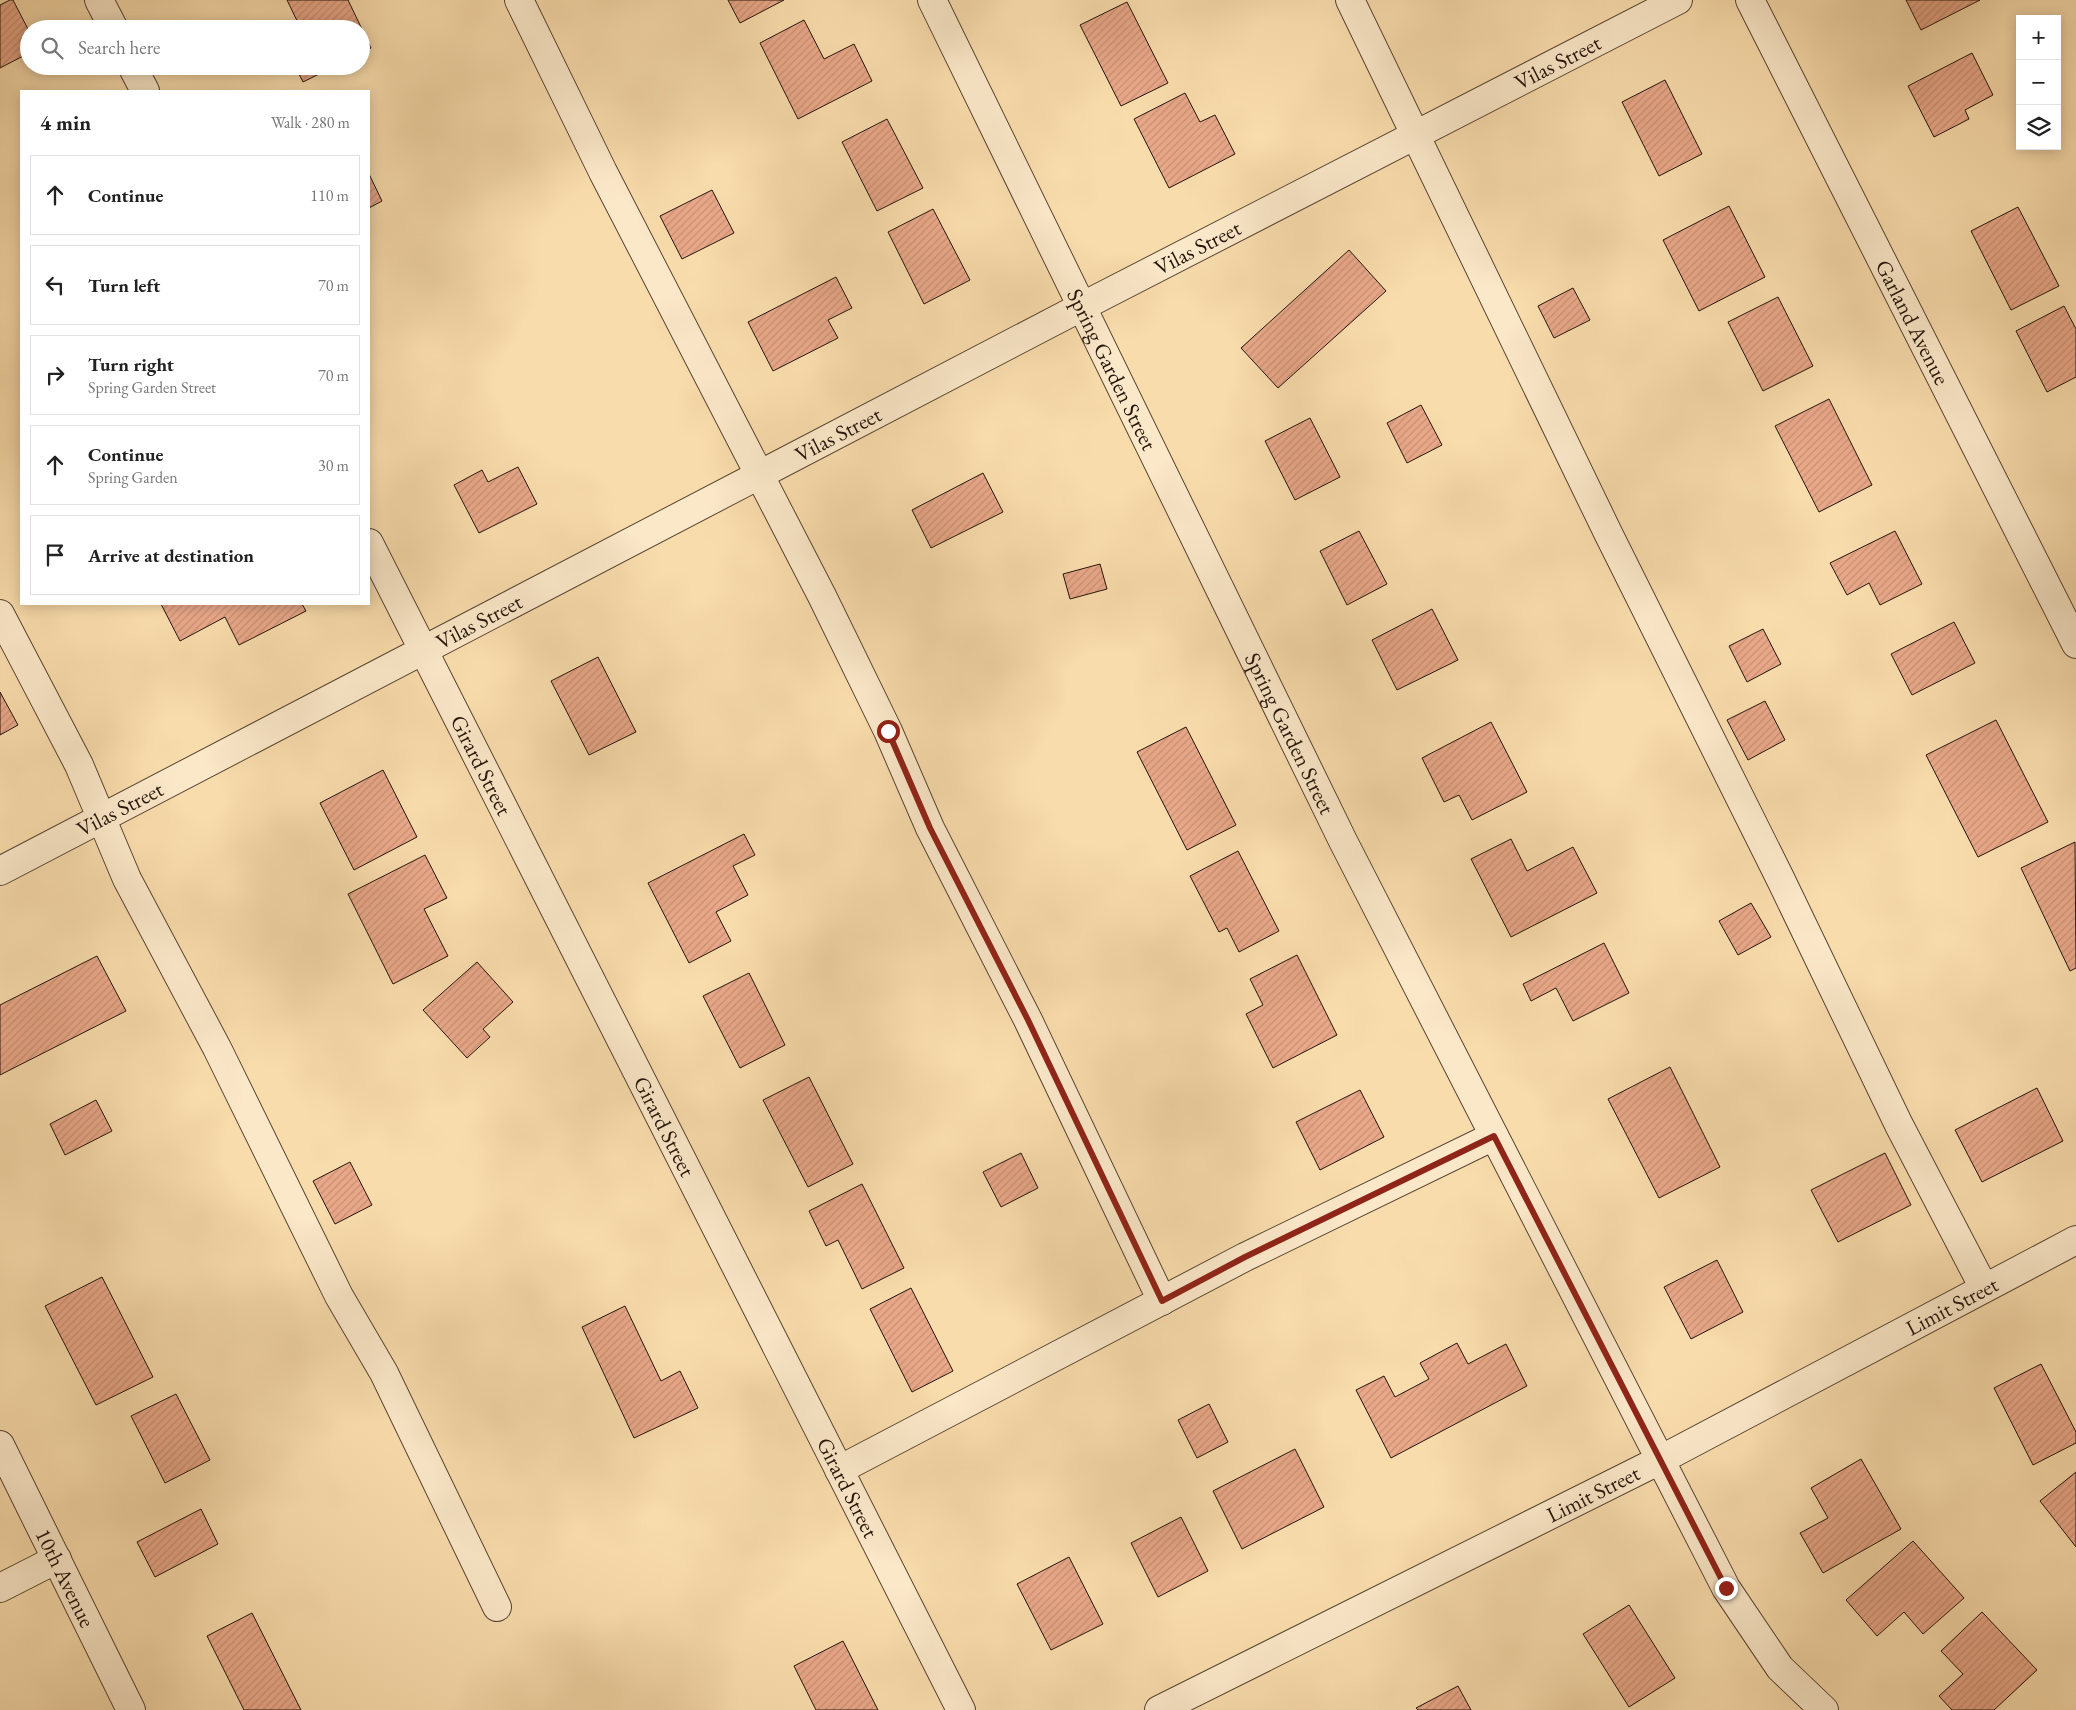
<!DOCTYPE html>
<meta charset="utf-8">
<style>
:root{--surface:#fff;--page:#f2f2f2;--text:#222;--muted:#767676;--line:#e0e0e0}
body{margin:0;font-family:"EB Garamond",serif;background:var(--page);color:var(--text)}
.controls{position:absolute;right:15px;top:15px;display:grid;overflow:hidden;border-radius:0px;box-shadow:0 2px 12px #0003}
.controls button{width:45px;height:45px;display:grid;place-items:center;padding:0;border:0;border-bottom:1px solid var(--line);background:var(--surface);color:var(--text);font:25px sans-serif}
.stop{position:absolute;width:15px;height:15px;margin:-11px;border:4px solid #8f2418;border-radius:50%;background:#fff}
.stop.end{background:#8f2418;border-color:#fff;box-shadow:0 1px 5px #0008}
.list{margin:0;padding:0;list-style:none}
h2{display:flex;justify-content:space-between;align-items:center;height:65px;margin:0;padding:0 20px;font-size:21px}
h2 small{font-size:16px;font-weight:400;color:var(--muted)}
.list li{display:grid;grid-template-columns:32px 1fr auto;gap:15px;align-items:center;box-sizing:border-box;height:80px;margin:0 10px 10px;padding:0 10px;border:1px solid var(--line);border-radius:0px}
.list b{display:block;font-size:19px;white-space:nowrap}
.list p{margin:0;font-size:16px;white-space:nowrap;color:var(--muted)}
.list em{font-size:16px;font-style:normal;color:var(--muted)}
.icon{flex:none;width:28px;height:28px;fill:none;stroke:currentColor;stroke-width:2;stroke-linecap:round;stroke-linejoin:round}
.map{position:relative;flex:none;width:2076px;height:1710px;overflow:hidden}
.search{position:absolute;background:var(--surface);box-shadow:0 2px 12px #0003;left:20px;top:20px;width:350px;height:55px;display:flex;align-items:center;gap:12px;box-sizing:border-box;padding:0 18px;border-radius:28px;color:var(--muted);font-size:19px}
.panel{position:absolute;background:var(--surface);box-shadow:0 2px 12px #0003;left:20px;top:90px;width:350px;height:515px;border-radius:0px}
.map>svg:first-child{display:block}
</style>
<div class="map">
<svg width="2076" height="1710" viewBox="0 0 2076 1710">
<defs>
<pattern id="building-hatch" width="6" height="6" patternUnits="userSpaceOnUse" patternTransform="scale(1.25)"><rect width="6" height="6" fill="#e9a889"/><path d="M-1 1l2-2M0 6l6-6M5 7l2-2" fill="none" stroke="#c89075"/></pattern>
</defs>
<rect width="100%" height="100%" fill="#f9dcac"/>
<filter id="stains"><feTurbulence type="fractalNoise" baseFrequency=".004" numOctaves="4"/><feColorMatrix values="0 0 0 0 .2 0 0 0 0 .09 0 0 0 0 .02 0 0 0 .5 -.17"/></filter>
<radialGradient id="worn" r=".72"><stop offset=".6" stop-color="#630" stop-opacity="0"/><stop offset="1" stop-color="#630" stop-opacity=".3"/></radialGradient>
<g fill="url(#building-hatch)" stroke="#23140a">
<polygon points="10,0 13,0 29,31 29,53 0,68 0,5"/>
<polygon points="287,0 348,0 371,48 361,53 361,29 301,29"/>
<polygon points="728,0 784,0 740,23"/>
<polygon points="1906,0 1980,0 1921,30"/>
<polygon points="1127,2 1168,83 1121,106 1080,25"/>
<polygon points="804,20 824,59 854,44 872,81 798,119 760,43"/>
<polygon points="1972,53 1993,95 1965,110 1969,119 1934,137 1908,86"/>
<polygon points="295,66 335,66 303,82"/>
<polygon points="1665,80 1702,154 1659,176 1622,102"/>
<polygon points="1185,93 1200,122 1215,115 1235,154 1169,188 1134,119"/>
<polygon points="887,119 923,188 877,211 842,142"/>
<polygon points="369,174 382,201 369,208"/>
<polygon points="712,190 734,233 682,259 660,216"/>
<polygon points="1729,206 1765,277 1699,311 1663,240"/>
<polygon points="2018,207 2059,286 2011,310 1971,231"/>
<polygon points="933,209 970,280 924,304 888,232"/>
<polygon points="1349,250 1386,291 1278,388 1241,348"/>
<polygon points="836,277 852,308 828,320 838,338 773,371 748,322"/>
<polygon points="1573,288 1590,320 1554,338 1538,306"/>
<polygon points="1778,297 1813,366 1763,391 1728,322"/>
<polygon points="2064,306 2076,329 2076,377 2047,392 2016,331"/>
<polygon points="1829,399 1872,485 1819,512 1775,426"/>
<polygon points="1421,405 1442,445 1407,463 1387,423"/>
<polygon points="1310,418 1340,477 1295,500 1265,441"/>
<polygon points="518,467 537,504 479,533 454,485 482,470 488,482"/>
<polygon points="983,473 1003,512 931,548 912,510"/>
<polygon points="1359,531 1387,584 1347,605 1320,551"/>
<polygon points="1895,531 1922,584 1880,605 1869,583 1847,595 1830,563"/>
<polygon points="1100,564 1107,589 1070,599 1063,574"/>
<polygon points="161,604 302,604 306,611 239,645 225,617 180,641"/>
<polygon points="1432,609 1458,660 1397,690 1372,640"/>
<polygon points="1954,622 1975,663 1912,695 1891,654"/>
<polygon points="1763,629 1781,664 1747,682 1729,646"/>
<polygon points="598,657 636,732 589,755 551,681"/>
<polygon points="0,692 18,725 0,735"/>
<polygon points="1765,701 1785,740 1748,760 1727,720"/>
<polygon points="1996,720 2048,822 1978,857 1926,755"/>
<polygon points="1491,722 1527,792 1472,820 1459,795 1444,802 1422,758"/>
<polygon points="1186,727 1236,825 1187,850 1137,752"/>
<polygon points="383,770 417,837 354,870 320,803"/>
<polygon points="744,834 755,855 733,866 748,895 716,912 731,941 689,963 648,883"/>
<polygon points="1511,839 1527,871 1573,847 1597,893 1511,937 1471,859"/>
<polygon points="2075,842 2076,968 2070,971 2021,868"/>
<polygon points="1238,851 1279,931 1239,952 1227,928 1219,932 1190,876"/>
<polygon points="425,855 447,898 424,909 448,956 393,984 348,894"/>
<polygon points="1751,903 1771,937 1738,955 1719,921"/>
<polygon points="1604,943 1629,993 1573,1021 1556,988 1531,1001 1523,984"/>
<polygon points="1297,955 1337,1035 1273,1068 1246,1014 1263,1005 1250,979"/>
<polygon points="97,956 126,1011 0,1075 0,1005"/>
<polygon points="477,962 513,1002 483,1029 490,1037 467,1058 423,1010"/>
<polygon points="749,973 785,1045 740,1068 703,996"/>
<polygon points="1670,1067 1720,1167 1659,1198 1608,1099"/>
<polygon points="809,1077 853,1164 808,1187 763,1100"/>
<polygon points="2037,1088 2063,1141 1982,1182 1955,1130"/>
<polygon points="1360,1090 1384,1137 1320,1170 1296,1122"/>
<polygon points="96,1100 112,1131 65,1155 50,1124"/>
<polygon points="1021,1153 1038,1188 1001,1207 983,1172"/>
<polygon points="1885,1153 1911,1205 1838,1242 1811,1190"/>
<polygon points="350,1162 372,1205 335,1224 313,1181"/>
<polygon points="862,1184 904,1268 862,1289 838,1240 826,1246 809,1211"/>
<polygon points="1717,1260 1743,1312 1691,1339 1664,1287"/>
<polygon points="102,1277 153,1377 96,1405 45,1306"/>
<polygon points="911,1288 953,1371 912,1392 870,1309"/>
<polygon points="625,1306 661,1381 680,1371 698,1408 634,1438 582,1327"/>
<polygon points="1457,1343 1468,1364 1506,1344 1527,1386 1391,1458 1356,1390 1384,1376 1395,1397 1429,1379 1420,1363"/>
<polygon points="2041,1364 2076,1432 2076,1443 2033,1465 1994,1388"/>
<polygon points="176,1394 210,1460 165,1483 131,1416"/>
<polygon points="1209,1404 1228,1442 1197,1458 1178,1420"/>
<polygon points="1295,1449 1324,1507 1242,1549 1213,1491"/>
<polygon points="1861,1459 1901,1529 1823,1573 1800,1533 1828,1518 1811,1488"/>
<polygon points="2076,1472 2076,1547 2040,1501"/>
<polygon points="201,1509 218,1544 155,1577 137,1542"/>
<polygon points="1181,1517 1208,1571 1158,1597 1131,1543"/>
<polygon points="1913,1541 1964,1598 1923,1634 1904,1612 1877,1636 1846,1600"/>
<polygon points="1069,1557 1103,1624 1051,1650 1017,1584"/>
<polygon points="1629,1605 1675,1678 1629,1707 1583,1634"/>
<polygon points="1982,1612 2037,1670 1994,1710 1952,1710 1939,1696 1963,1674 1941,1651"/>
<polygon points="252,1613 301,1710 244,1710 207,1636"/>
<polygon points="843,1641 878,1710 816,1710 794,1666"/>
<polygon points="1458,1686 1471,1710 1418,1710 1416,1708"/>
</g>
<g fill="none" stroke-linecap="round" stroke-linejoin="round">
<g stroke="#584632" stroke-width="30">
<g id="minor">
<polyline points="99,0 114,29"/>
<polyline points="519,0 603,172 822,596 888,731 930,828 1028,1020 1162,1301"/>
<path id="s1" d="M932,0L1343,841L1726,1588L1780,1668L1824,1710"/>
<polyline points="1350,0 1608,533 1780,878 1899,1125 1984,1288"/>
<path id="s2" d="M1750,0L2076,644"/>
<polyline points="132,66 145,91"/>
<path id="s3" d="M369,543L961,1710"/>
<polyline points="0,614 79,765 127,879 217,1048 339,1296 384,1373 497,1607"/>
<path id="s4" d="M0,871L1083,306L1678,0"/>
<path id="s5" d="M0,1445L131,1710"/>
<polyline points="839,1470 1245,1257 1494,1136"/>
<polyline points="0,1588 57,1559"/>
<path id="s6" d="M1159,1710L1660,1460L2076,1240"/>
</g>
</g>
<use href="#minor" stroke="#fbe8c9" stroke-width="28"/>
</g>
<g fill="none" stroke-linecap="round" stroke-linejoin="round">
<polyline stroke="#8f2418" stroke-width="6" points="888,731 930,828 1028,1020 1162,1301 1245,1257 1494,1136 1726,1588"/>
</g>
<g text-anchor="middle" dominant-baseline="central" stroke-width="4.5" stroke-linejoin="round" paint-order="stroke">
<g font-size="22" fill="#23140a" stroke="#fbe8c9">
<text stroke="none"><textPath href="#s4" startOffset="1755">Vilas Street</textPath></text>
<text stroke="none"><textPath href="#s4" startOffset="1350">Vilas Street</textPath></text>
<text stroke="none"><textPath href="#s2" startOffset="361">Garland Avenue</textPath></text>
<text stroke="none"><textPath href="#s1" startOffset="411">Spring Garden Street</textPath></text>
<text stroke="none"><textPath href="#s4" startOffset="945">Vilas Street</textPath></text>
<text stroke="none"><textPath href="#s4" startOffset="540">Vilas Street</textPath></text>
<text stroke="none"><textPath href="#s1" startOffset="816">Spring Garden Street</textPath></text>
<text stroke="none"><textPath href="#s3" startOffset="249">Girard Street</textPath></text>
<text stroke="none"><textPath href="#s4" startOffset="135">Vilas Street</textPath></text>
<text stroke="none"><textPath href="#s3" startOffset="654">Girard Street</textPath></text>
<text stroke="none"><textPath href="#s6" startOffset="890">Limit Street</textPath></text>
<text stroke="none"><textPath href="#s3" startOffset="1059">Girard Street</textPath></text>
<text stroke="none"><textPath href="#s6" startOffset="485">Limit Street</textPath></text>
<text stroke="none"><textPath href="#s5" startOffset="148">10th Avenue</textPath></text>
</g>
</g>
<rect width="100%" height="100%" filter="url(#stains)"/>
<rect width="100%" height="100%" fill="url(#worn)"/>
</svg>
<div class="controls">
<button>+</button>
<button>−</button>
<button><svg class="icon" aria-label="layers" viewBox="0 0 24 24"><path d="M12 4l9 5-9 5-9-5zM3 14l9 5 9-5"/></svg></button>
</div>
<div class="stop" style="left:888px;top:731px"></div>
<div class="stop end" style="left:1726px;top:1588px"></div>
<div class="search"><svg class="icon" aria-label="search" viewBox="0 0 24 24"><circle cx="10" cy="10" r="6"/><path d="M15 15l6 6"/></svg>Search here</div>
<section class="panel">
<h2>4 min<small>Walk · 280 m</small></h2>
<ul class="list">
<li><svg class="icon" aria-label="ahead" viewBox="0 0 24 24"><path d="M12 20V5M6 11l6-6 6 6"/></svg><div><b>Continue</b></div><em>110 m</em></li>
<li><svg class="icon" aria-label="left" viewBox="0 0 24 24"><path d="M17 20v-9H6M10 6l-5 5 5 5"/></svg><div><b>Turn left</b></div><em>70 m</em></li>
<li><svg class="icon" aria-label="right" viewBox="0 0 24 24"><path d="M7 20v-9h11M14 6l5 5-5 5"/></svg><div><b>Turn right</b><p>Spring Garden Street</p></div><em>70 m</em></li>
<li><svg class="icon" aria-label="ahead" viewBox="0 0 24 24"><path d="M12 20V5M6 11l6-6 6 6"/></svg><div><b>Continue</b><p>Spring Garden</p></div><em>30 m</em></li>
<li><svg class="icon" aria-label="arrive" viewBox="0 0 24 24"><path d="M6 21V4h12l-3 4 3 4H6"/></svg><div><b>Arrive at destination</b></div></li>
</ul>
</section>
</div>
